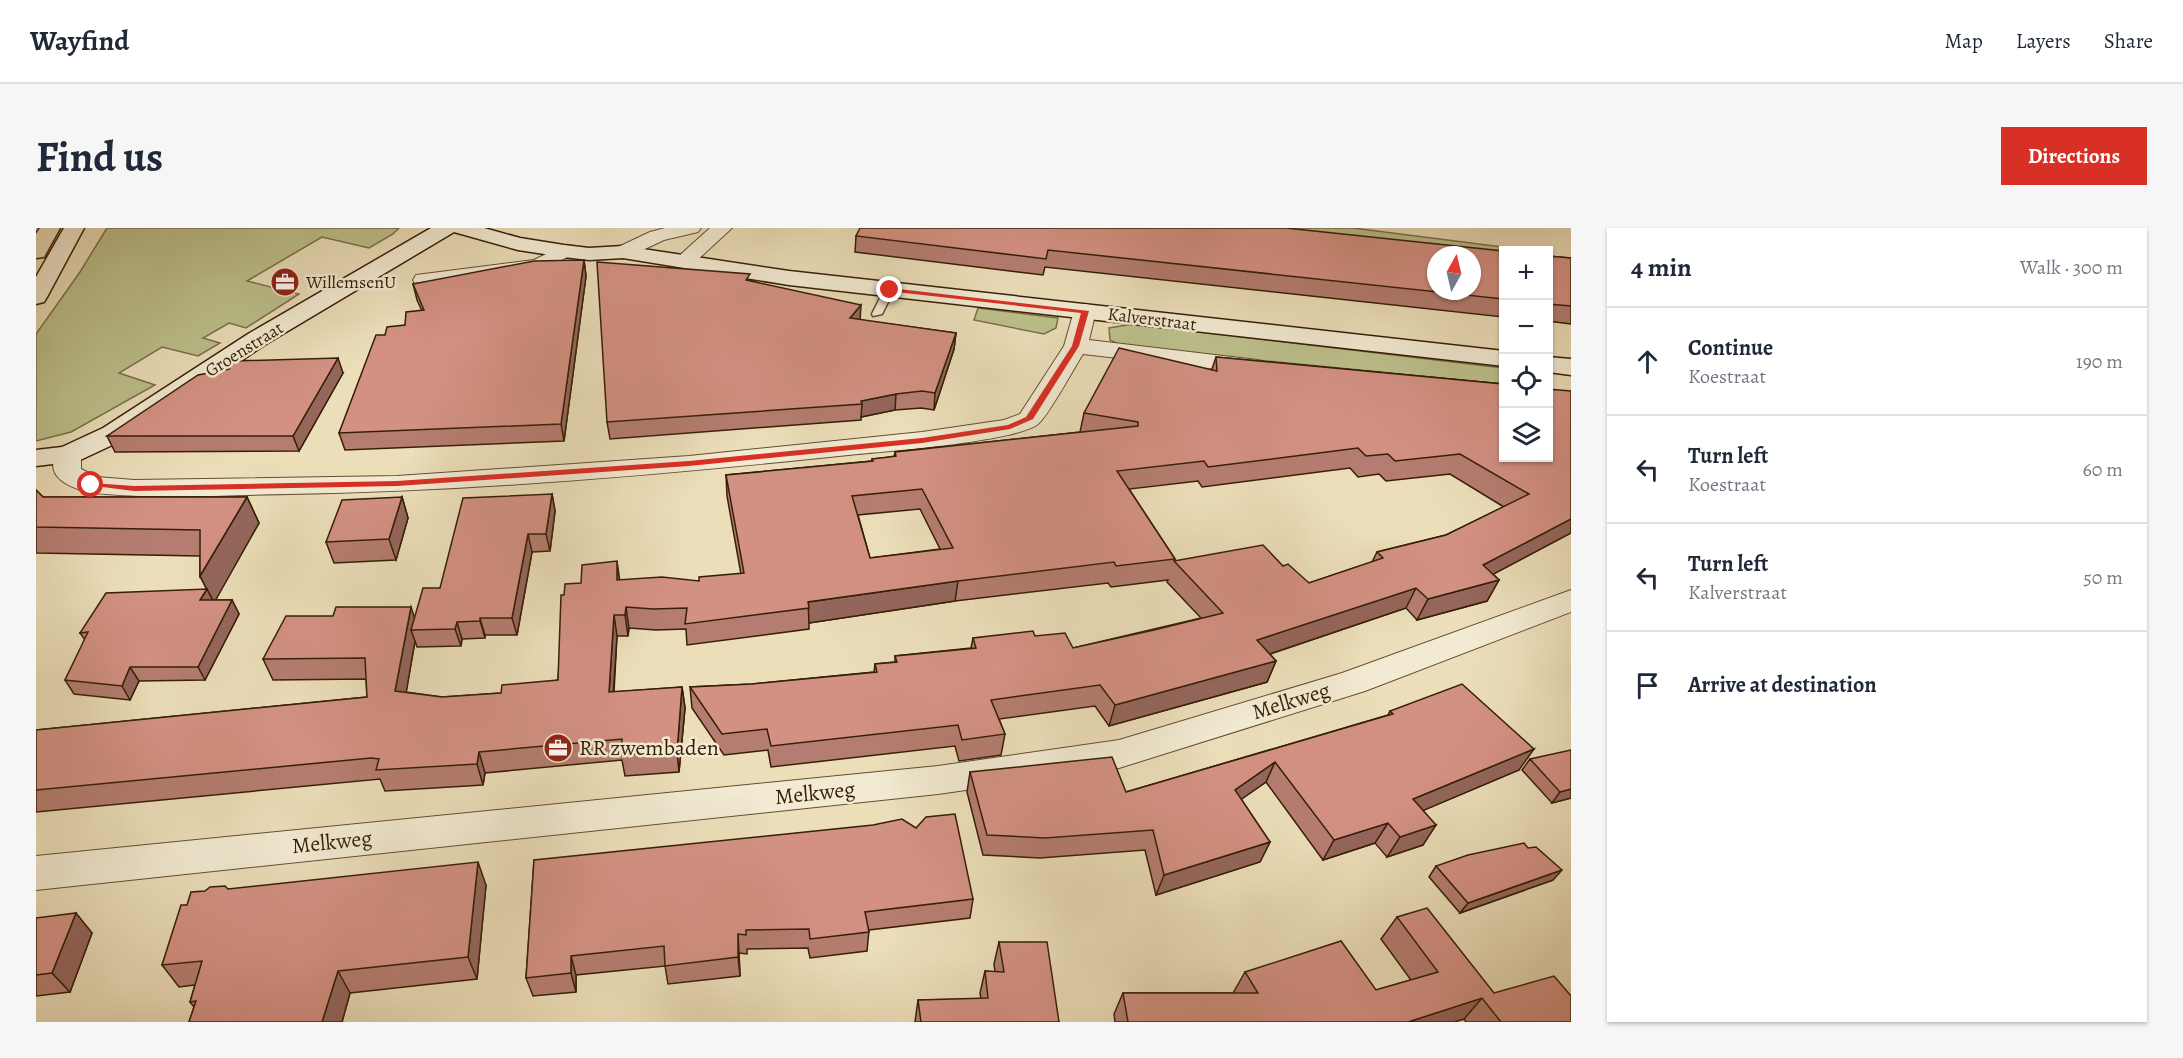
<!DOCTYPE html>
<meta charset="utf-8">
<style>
:root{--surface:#fff;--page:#f6f6f7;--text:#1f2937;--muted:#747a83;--line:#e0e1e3;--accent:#d93025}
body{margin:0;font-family:Alegreya,serif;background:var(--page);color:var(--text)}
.controls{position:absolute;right:18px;top:18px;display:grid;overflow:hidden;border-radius:0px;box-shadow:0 2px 4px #0004}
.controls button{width:54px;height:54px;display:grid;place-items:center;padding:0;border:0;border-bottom:2px solid var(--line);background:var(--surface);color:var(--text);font:30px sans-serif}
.compass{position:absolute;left:1391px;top:18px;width:54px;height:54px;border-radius:50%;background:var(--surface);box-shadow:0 2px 4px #0004;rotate:8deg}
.stop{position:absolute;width:18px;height:18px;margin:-14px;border:4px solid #d93025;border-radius:50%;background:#fff}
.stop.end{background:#d93025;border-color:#fff;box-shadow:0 2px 6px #0008}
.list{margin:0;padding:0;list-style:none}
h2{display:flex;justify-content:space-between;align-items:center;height:78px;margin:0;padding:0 24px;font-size:26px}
h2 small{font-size:20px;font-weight:400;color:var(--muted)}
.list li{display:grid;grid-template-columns:39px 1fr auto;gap:18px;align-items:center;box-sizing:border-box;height:108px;padding:0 24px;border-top:2px solid var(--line)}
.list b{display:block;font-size:22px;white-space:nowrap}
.list p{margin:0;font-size:20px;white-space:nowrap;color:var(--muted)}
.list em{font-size:20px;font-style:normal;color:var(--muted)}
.icon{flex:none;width:33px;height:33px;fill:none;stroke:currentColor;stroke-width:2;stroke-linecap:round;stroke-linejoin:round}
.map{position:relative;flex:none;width:1535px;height:794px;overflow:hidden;border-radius:0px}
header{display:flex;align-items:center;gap:36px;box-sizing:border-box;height:84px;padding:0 30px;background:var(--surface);border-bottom:2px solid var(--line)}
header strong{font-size:28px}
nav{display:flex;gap:33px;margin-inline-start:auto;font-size:21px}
.intro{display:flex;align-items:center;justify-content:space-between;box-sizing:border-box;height:144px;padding:0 36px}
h1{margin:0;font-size:42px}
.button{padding:15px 27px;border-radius:0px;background:var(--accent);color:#fff;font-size:21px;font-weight:700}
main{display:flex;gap:36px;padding:0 36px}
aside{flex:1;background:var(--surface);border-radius:0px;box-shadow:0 2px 4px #0004}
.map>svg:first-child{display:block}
</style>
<header>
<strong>Wayfind</strong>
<nav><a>Map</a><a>Layers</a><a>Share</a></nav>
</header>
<div class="intro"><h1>Find us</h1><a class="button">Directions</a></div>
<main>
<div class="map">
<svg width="1535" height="794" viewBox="0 0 1535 794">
<rect width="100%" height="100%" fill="#ebdeb9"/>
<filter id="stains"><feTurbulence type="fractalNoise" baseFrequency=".00333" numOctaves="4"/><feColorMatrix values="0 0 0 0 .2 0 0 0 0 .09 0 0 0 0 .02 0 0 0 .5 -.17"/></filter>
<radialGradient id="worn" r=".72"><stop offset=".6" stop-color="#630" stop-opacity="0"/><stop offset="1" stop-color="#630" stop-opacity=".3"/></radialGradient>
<g fill="#bcc08c" stroke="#797049" stroke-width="1.5">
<polygon points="71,0 363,0 357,6 333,20 286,9 211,53 263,66 210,100 193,95 167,110 184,115 162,128 126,119 83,145 119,157 35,204 0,213 0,106 44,44"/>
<polygon points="1123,0 1317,0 1490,22 1468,22 1467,38 1436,27 1400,27"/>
<polygon points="942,80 1022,90 1020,100 1008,106 938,92"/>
<polygon points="1097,96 1467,140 1467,156 1088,119 1074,112 1073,100"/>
</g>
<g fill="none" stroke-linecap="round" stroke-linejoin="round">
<g stroke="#634f33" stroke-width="3">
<polygon id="lane" points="853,59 858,62 846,86 837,88 836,86 848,62"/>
</g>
<g stroke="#634f33" stroke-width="2">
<g id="street">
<polygon points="629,0 665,0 662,4 628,12 594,28 580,28 577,24 580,20 614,4"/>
<polygon points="674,0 696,0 657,36 643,36 640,32 643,28"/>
<polygon points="528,17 535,19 538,23 535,27 503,44 388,58 380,57 377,52 380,47 388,46 498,32"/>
<path d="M1049,76L1057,78L1060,83L1053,112L1221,132L1229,134L1233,139L1229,144L1221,146L1047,126C1038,140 1013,187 1002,196C982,213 855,223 822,226C633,246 443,263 253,266C192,267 130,271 70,266C46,265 1,253 23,221L32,219L41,221L45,227V241L61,249L98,252L361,248L653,228L886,204L968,192L984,186L1028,118L1038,83L1041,78Z"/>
<polygon points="1535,362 1535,384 1329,463 1083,540 902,566 0,662 0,628 902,538 1083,512 1306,445"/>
</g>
</g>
<g stroke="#361f06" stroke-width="3">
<g id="secondary">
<polygon points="28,0 48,0 11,69 8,74 0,76 0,49"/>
<polygon points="395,0 448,0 484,10 528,17 553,20 587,18 753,43 1468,123 1468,138 753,57 587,30 553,32 528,29 482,22 418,4 230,116 87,212 42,233 0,238 0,222 26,219 67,200 212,106"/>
<polygon points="1512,129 1535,131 1535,147 1512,144"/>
</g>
</g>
<g stroke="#361f06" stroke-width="3">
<polygon id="primary" points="4,0 24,0 8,29 0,30 0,6"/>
</g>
<use href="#lane" fill="#f2ead2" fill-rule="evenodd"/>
<use href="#street" fill="#f2ead2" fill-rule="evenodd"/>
<use href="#secondary" fill="#f2ead2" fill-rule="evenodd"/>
<use href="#primary" fill="#ebdeb9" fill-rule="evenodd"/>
</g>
<g fill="#b57d71" stroke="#361f06" stroke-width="1.5" fill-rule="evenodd">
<polygon points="820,8 1467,23 1467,89 1009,39 1007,47 819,24"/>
<polygon points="1512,28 1535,30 1535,96 1512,93"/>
<polygon points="548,32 550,48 528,213 309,222 303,205 349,107 369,97 386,83 381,72 377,56"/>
<polygon points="714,52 824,92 920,105 918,121 898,182 885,180 859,182 825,189 825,192 574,211 571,194"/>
<path d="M1180,129L1467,156L1535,305L1457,346L1463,352L1451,373L1381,392L1370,380L1234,426L1240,433L1231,454L1073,498L1059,478L963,491L969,506L965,527L923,533L919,518L735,539L732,522L688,527L656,480L654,459L716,456L838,444L839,436L859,434V428L935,420L937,410L999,408L1037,420L1165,390L1131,354L1132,352L1075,359L1072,355L919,373L773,395V401L651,417L650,401L620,402L593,400L592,408H581L578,464L646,459L649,480L643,544L589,548L586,532L449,545L447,557L349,563L344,551L0,584V502L331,469L330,451L237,452L227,431L379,390L404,360L516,266L519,283L514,323L496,324L481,407H449V410L426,411L425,418L381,419L379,413L370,464L406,469L465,465L522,452L528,367L584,352L663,353L705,346L691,268L690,247L836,233V231L858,229L859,224L1044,204L1048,185L1176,141ZM1314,240L1322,249L1343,246L1350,253L1414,246L1468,279L1410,307L1341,324L1336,334L1273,355L1247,338L1139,333V331L1093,261L1162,253L1166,259ZM884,281L904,321L834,330L822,287Z"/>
<polygon points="307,145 263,223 79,224 71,208"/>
<polygon points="0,262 7,269 211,269 223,295 179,372 196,372 203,386 169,452 103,453 94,472 38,466 29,452 49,412 44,405 171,361 176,372 164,348 164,328 0,325"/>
<polygon points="366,269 372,290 360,332 298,335 290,314"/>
<polygon points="1354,483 1483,542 1387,582 1387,617 1351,629 1339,615 1287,632 1230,554 1205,571 1234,614 1224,634 1120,667 1109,622 1004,630 947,627 931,564 934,544 1090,564 1352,487"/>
<polygon points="1494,531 1535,570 1516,575 1486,542"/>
<polygon points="498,632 937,671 934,690 833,702 831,723 774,730 772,720 711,721 711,726 703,725 704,748 632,756 629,738 540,747 540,764 497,768 490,750"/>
<polygon points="1400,638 1517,652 1424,685 1393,649"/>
<polygon points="450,657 441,751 314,765 306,794 153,794 158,779 154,774 159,757 143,759 126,737 151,677 192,661"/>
<polygon points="1361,689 1458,765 1535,794 1430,794 1428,791 1418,794 1079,794 1078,786 1087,765 1197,765 1209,744 1340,762 1375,752 1345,711"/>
<polygon points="0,690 56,705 34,764 0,768"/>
<polygon points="963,714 1023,794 879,794 882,772 945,771 944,765 949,743 959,744 958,736"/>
</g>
<g fill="#94665c" stroke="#361f06" stroke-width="1.5">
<polygon points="548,32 550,48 528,213 525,196"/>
<polygon points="825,77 824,93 814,90"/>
<polygon points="920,105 918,121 898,182 899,165"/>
<polygon points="302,130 307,145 263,223 257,208"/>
<polygon points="860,166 859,182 825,189 826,176 825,173"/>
<polygon points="516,266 519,283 514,323 510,306"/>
<polygon points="211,269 223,295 178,375 164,348"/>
<polygon points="366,269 372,290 360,332 353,311"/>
<polygon points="1535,291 1535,305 1435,358 1447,337"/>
<polygon points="492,306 496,324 481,407 476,390"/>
<polygon points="581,333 584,354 581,352"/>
<polygon points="1463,352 1451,373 1381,392 1392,371"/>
<polygon points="922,353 919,373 773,395 772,374"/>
<polygon points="1380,360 1370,380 1213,433 1221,412"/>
<polygon points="171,361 178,375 164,372"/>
<polygon points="196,372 203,386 169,452 162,439"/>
<polygon points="375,379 382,400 375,402 379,413 367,483 359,463"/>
<polygon points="590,379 593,400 592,408 589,387"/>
<polygon points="578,387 581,408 576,485 573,464"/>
<polygon points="444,390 449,407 449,410 444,393"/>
<polygon points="421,394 426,411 425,418 419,401"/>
<polygon points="1240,433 1231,454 1073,498 1079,477"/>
<polygon points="94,439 103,453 94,472 86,458"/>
<polygon points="646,459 649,480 643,544 641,524"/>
<polygon points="1498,521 1483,542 1365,592 1377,571"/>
<polygon points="443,524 449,545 447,557 441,536"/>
<polygon points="1239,534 1230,554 1190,582 1199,562"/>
<polygon points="1535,561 1535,570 1516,575 1524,564"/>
<polygon points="1352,595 1339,615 1287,632 1298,612"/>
<polygon points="1400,597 1387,617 1351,629 1364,609"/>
<polygon points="1234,614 1224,634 1120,667 1128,647"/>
<polygon points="442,634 450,657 441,751 432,729"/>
<polygon points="1526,642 1517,652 1424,685 1432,675"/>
<polygon points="40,685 56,705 34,764 16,745"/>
<polygon points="702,706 703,725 704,748 702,729"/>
<polygon points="535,728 540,747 540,764 535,745"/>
<polygon points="302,743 314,765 306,794 286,794"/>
<polygon points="1446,770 1428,791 1418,794 1372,794"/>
</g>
<g fill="#d39183" stroke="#361f06" stroke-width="1.5" fill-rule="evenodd">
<path d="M824,0H1250L1467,23V71L1012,22L1010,31L820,8ZM1400,27H1436V63H1400Z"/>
<polygon points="1512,28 1535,30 1535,78 1512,76"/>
<polygon points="548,32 525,196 303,205 340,107 349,107 351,99 369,97 370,84 388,82 377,56 498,33"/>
<polygon points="561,34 714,46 710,52 825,77 814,90 920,105 899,165 886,163 860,166 825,173 826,176 571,194"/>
<path d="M1083,120L1181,143L1180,129L1467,156V230H1512V161L1535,163V291L1447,337L1463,352L1392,371L1380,360L1221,412L1240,433L1079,477L1064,457L955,472L969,506L926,512L922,497L735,518L731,501L686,506L654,459L716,456L841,444L839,436L861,434L859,428L940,420L937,410L997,403L999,408L1029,405L1037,420L1118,402L1187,385L1138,333L1227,317L1247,338L1252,336L1273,355L1347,330L1341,324L1410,307L1493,266L1424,226L1359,233L1352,226L1330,228L1322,220L1172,239L1168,233L1081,243L1139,331L1080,338L1078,334L922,353L772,374L773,380L649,396L651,380L617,381L590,379L589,387H578L573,464L646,459L641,524L585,527L586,511L443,524L441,536L340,542L343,531L335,530L0,562V502L331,469L329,430L227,431L250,388H297L300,379H375L359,463L406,469L465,465L466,457L522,452L525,367H528L529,356L545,355L546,337L581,333V352L626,349L663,353V349L708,345L690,247L837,233L836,231L860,228L859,224L1102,198V194L1048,185ZM886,261L917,320L834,330L816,268Z"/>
<polygon points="302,130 257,208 71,208 162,147 193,141 198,133"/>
<polygon points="0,262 7,269 211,269 164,348 164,302 0,299"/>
<polygon points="516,266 510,306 492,306 476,390 444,390 444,393 421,394 419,401 375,402 387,360 404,360 427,270"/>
<polygon points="366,269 353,311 290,314 306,272"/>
<polygon points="171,361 164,372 196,372 162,439 94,439 86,458 29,452 52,404 44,405 70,365"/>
<polygon points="1426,456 1498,521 1377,571 1400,597 1364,609 1352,595 1298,612 1239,534 1199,562 1234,614 1128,647 1117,602 1009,610 951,607 934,544 1076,529 1090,564 1357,486 1354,483"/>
<polygon points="1535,522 1535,561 1524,564 1494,531"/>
<polygon points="919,586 937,671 829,684 833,704 774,711 773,701 710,702 710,707 702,706 702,729 629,738 628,718 535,728 535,745 490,750 498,632 837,597 866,591 880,600 890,589"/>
<polygon points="1488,615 1492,620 1500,619 1526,642 1432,675 1400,638 1432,627"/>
<polygon points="442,634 432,729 302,743 286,794 153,794 160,773 154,774 166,733 126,737 145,677 151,677 155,664 169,663 174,659 189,658 192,661"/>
<polygon points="1391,680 1458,765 1518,748 1535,768 1535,794 1465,794 1446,770 1372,794 1092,794 1087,765 1222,765 1209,744 1305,713 1340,762 1402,744 1361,689"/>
<polygon points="40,685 16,745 0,747 0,690"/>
<polygon points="963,714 1011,714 1023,794 885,794 882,772 952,770 949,743 968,744"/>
</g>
<polygon fill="#d93025" points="854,60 1053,83 1043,118 997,191 974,201 886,215 653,238 361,258 98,263 51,257 55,255 98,258 361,253 653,233 886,210 972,197 990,189 1036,118 1045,85 851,63"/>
<defs>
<g id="office-disc" transform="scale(1.5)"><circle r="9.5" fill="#8f2418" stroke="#f2ead2"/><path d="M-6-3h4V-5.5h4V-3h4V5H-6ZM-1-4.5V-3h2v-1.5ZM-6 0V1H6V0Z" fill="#fff"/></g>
</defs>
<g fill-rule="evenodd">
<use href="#office-disc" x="249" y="54"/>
<use href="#office-disc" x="522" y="520"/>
</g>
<g text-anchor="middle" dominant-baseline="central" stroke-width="5" stroke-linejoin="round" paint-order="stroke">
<g font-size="18" fill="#361f06" stroke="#f2ead2" text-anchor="start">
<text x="270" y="54">WillemsenU</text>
</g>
<g font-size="18" fill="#361f06" stroke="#f2ead2">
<text transform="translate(1116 91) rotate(7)">Kalverstraat</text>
<text transform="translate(208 121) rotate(-32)">Groenstraat</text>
</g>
<g font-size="22" fill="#361f06" stroke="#f2ead2">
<text transform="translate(1255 473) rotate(-17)">Melkweg</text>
<text transform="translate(779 565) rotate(-6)">Melkweg</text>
<text transform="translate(296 614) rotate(-6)">Melkweg</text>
</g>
<g font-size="22" fill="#361f06" stroke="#f2ead2" text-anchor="start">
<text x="543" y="520">RR zwembaden</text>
</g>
</g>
<rect width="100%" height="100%" filter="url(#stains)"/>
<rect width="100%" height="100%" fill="url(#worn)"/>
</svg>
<div class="controls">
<button>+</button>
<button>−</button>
<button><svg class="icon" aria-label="locate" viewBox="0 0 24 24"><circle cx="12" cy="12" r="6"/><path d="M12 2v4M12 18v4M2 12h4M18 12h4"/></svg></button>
<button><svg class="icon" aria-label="layers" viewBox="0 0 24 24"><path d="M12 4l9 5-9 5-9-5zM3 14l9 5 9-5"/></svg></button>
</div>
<svg class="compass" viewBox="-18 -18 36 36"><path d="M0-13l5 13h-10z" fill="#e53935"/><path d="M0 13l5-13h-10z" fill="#747a83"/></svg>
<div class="stop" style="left:55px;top:257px"></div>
<div class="stop end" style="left:854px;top:62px"></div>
</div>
<aside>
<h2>4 min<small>Walk · 300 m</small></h2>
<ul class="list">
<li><svg class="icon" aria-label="ahead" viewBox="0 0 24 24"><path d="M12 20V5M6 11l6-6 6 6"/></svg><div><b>Continue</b><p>Koestraat</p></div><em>190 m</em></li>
<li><svg class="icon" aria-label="left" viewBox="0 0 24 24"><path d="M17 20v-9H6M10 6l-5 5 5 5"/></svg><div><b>Turn left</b><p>Koestraat</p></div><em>60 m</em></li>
<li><svg class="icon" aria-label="left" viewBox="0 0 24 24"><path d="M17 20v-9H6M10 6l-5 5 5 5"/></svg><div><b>Turn left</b><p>Kalverstraat</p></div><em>50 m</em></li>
<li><svg class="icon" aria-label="arrive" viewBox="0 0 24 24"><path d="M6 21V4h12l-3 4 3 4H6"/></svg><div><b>Arrive at destination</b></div></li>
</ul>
</aside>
</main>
